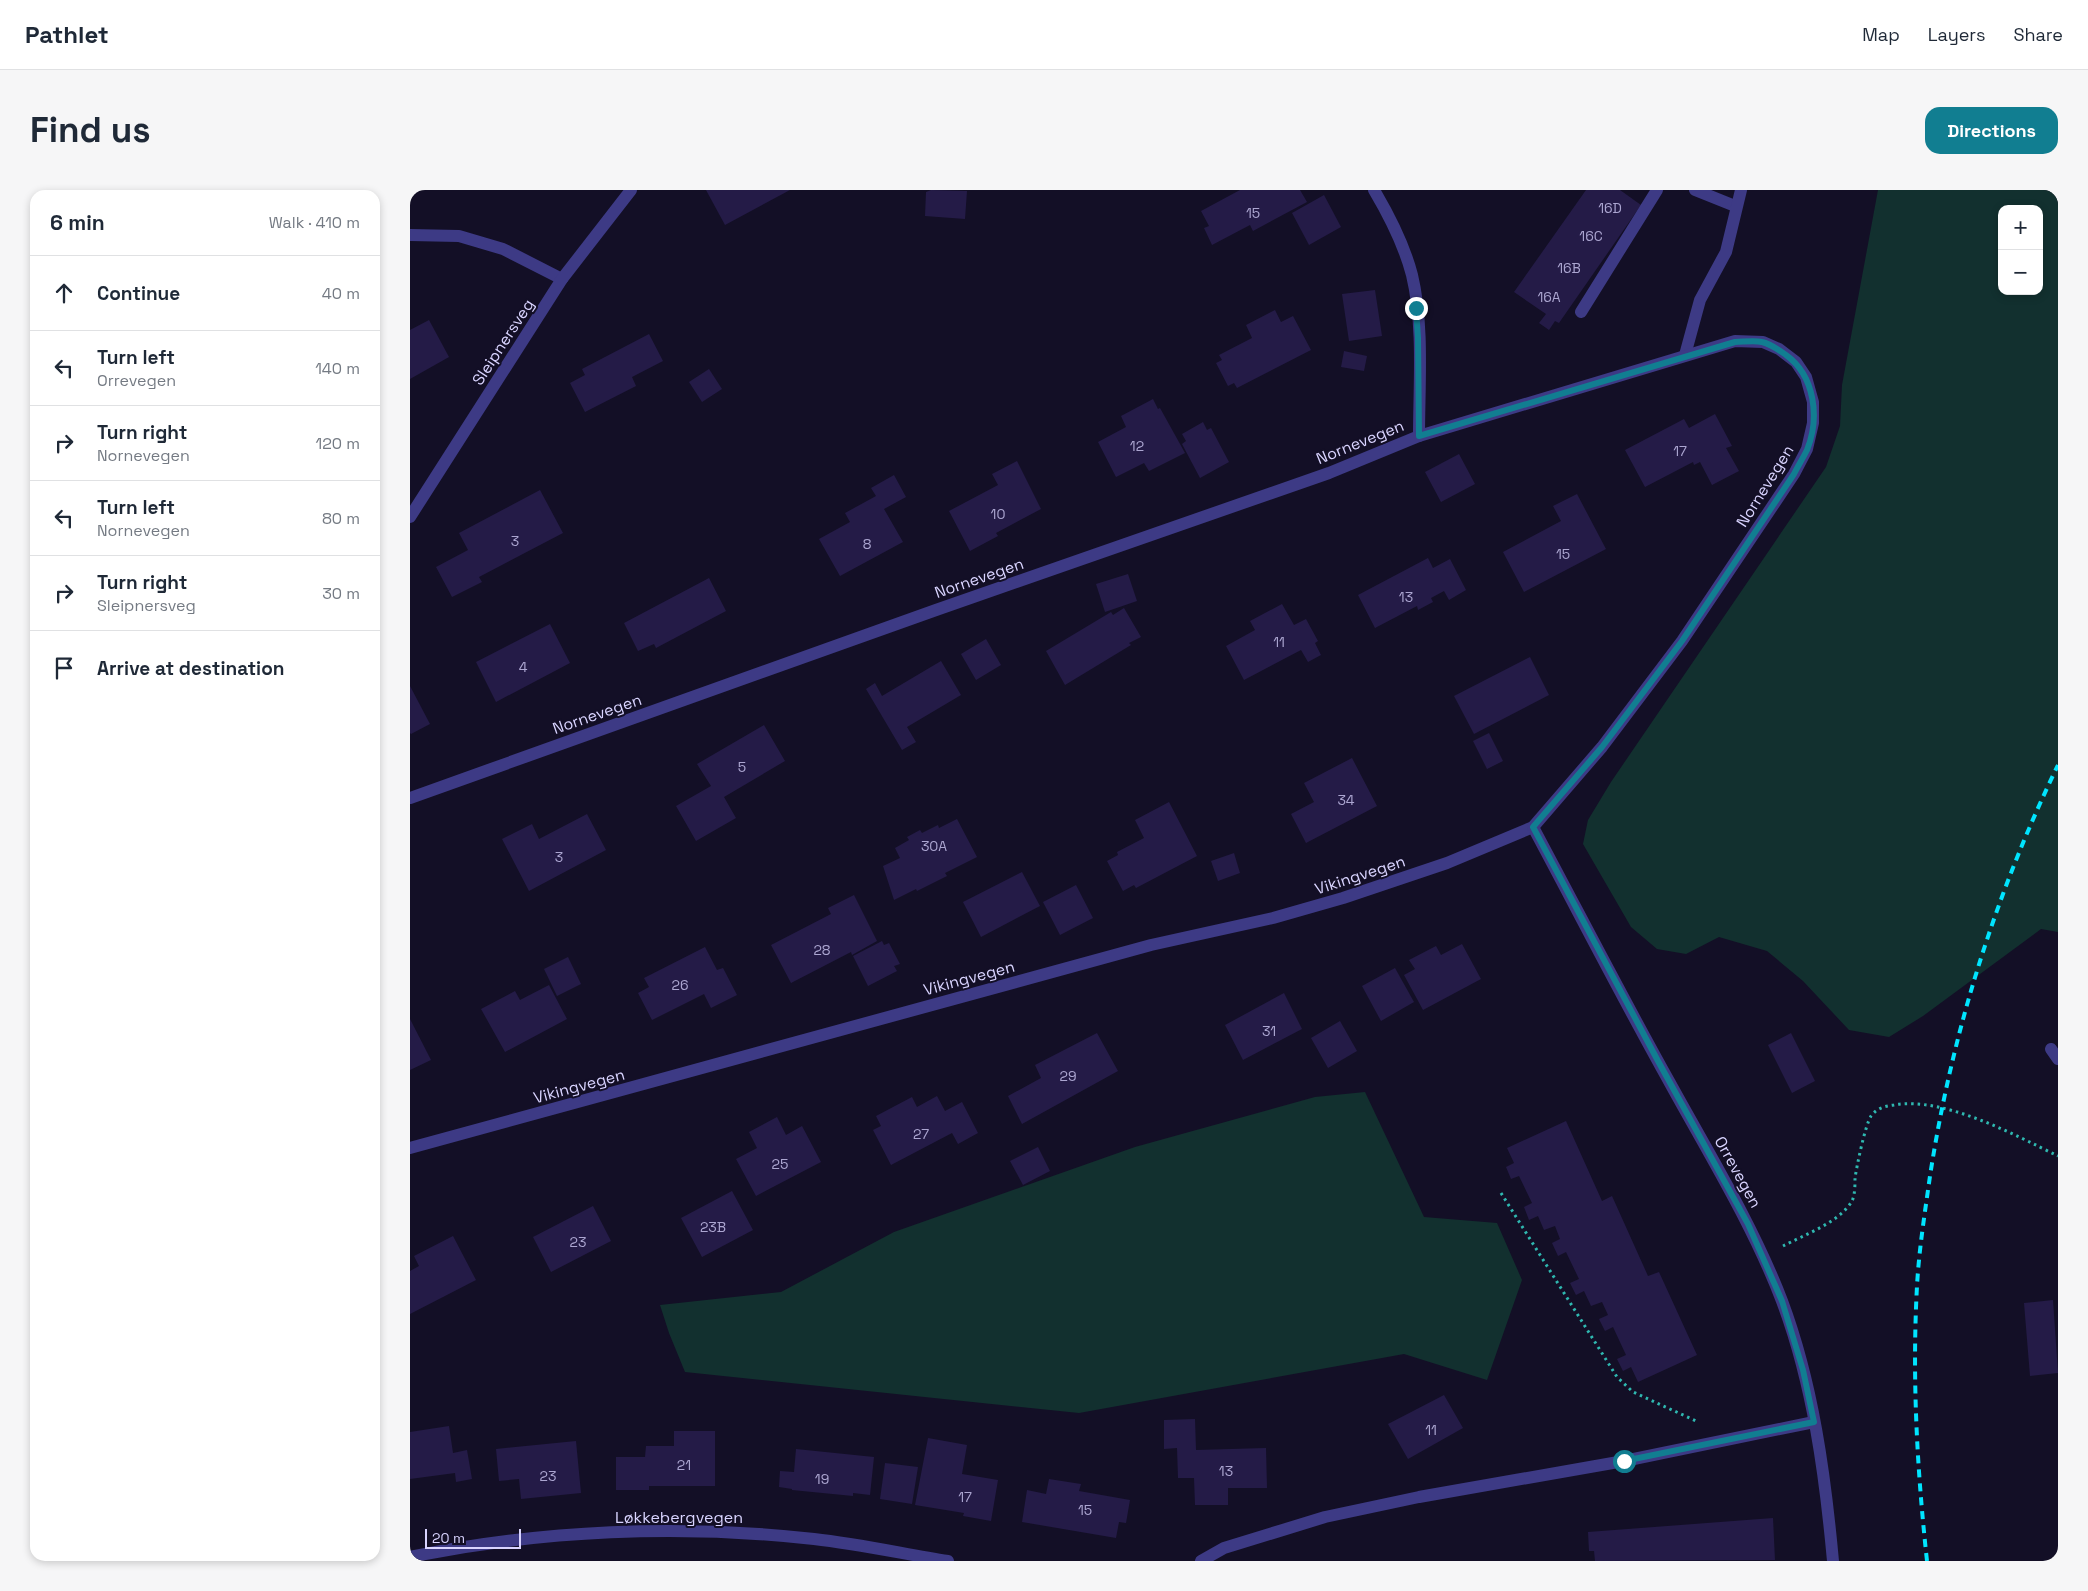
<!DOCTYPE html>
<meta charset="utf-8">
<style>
:root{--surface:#fff;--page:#f6f6f7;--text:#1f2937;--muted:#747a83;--line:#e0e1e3;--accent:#117e91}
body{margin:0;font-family:"Space Grotesk",sans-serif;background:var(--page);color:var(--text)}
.controls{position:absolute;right:15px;top:15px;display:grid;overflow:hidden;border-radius:10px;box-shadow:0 2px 8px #0003}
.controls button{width:45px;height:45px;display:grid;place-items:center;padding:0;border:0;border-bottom:1px solid var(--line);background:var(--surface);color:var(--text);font:25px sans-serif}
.scale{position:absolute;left:15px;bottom:12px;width:96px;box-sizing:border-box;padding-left:5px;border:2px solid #d9d4ff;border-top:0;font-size:14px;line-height:18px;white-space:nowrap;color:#d9d4ff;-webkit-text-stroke:4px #130f26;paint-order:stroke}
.stop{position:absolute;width:15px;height:15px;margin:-11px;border:4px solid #117e91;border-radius:50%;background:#fff}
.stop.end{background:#117e91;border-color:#fff;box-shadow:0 1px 5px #0008}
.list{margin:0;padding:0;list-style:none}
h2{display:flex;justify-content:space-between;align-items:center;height:65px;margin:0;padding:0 20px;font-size:21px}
h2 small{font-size:16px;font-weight:400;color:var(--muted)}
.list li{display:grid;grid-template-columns:32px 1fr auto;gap:15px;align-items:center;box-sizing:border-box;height:75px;padding:0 20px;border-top:1px solid var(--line)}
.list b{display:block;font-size:19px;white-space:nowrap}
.list p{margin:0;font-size:16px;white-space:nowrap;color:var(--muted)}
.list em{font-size:16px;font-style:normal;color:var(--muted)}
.icon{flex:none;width:28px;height:28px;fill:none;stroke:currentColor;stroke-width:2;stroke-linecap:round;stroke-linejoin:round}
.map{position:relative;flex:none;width:1648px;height:1371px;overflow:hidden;border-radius:15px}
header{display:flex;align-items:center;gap:30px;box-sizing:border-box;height:70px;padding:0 25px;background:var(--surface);border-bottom:1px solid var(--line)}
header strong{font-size:24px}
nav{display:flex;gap:28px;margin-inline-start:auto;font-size:18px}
.intro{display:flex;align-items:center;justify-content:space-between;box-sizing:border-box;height:120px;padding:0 30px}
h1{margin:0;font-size:35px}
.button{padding:12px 22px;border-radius:15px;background:var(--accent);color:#fff;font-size:18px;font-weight:700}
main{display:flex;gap:30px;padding:0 30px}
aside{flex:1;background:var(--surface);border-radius:15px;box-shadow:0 2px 8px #0003}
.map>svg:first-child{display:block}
</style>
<header>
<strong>Pathlet</strong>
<nav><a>Map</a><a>Layers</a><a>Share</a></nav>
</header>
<div class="intro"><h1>Find us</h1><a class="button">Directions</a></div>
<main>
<aside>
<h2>6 min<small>Walk · 410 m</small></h2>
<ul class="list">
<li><svg class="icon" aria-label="ahead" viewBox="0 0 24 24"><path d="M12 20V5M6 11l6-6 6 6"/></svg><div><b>Continue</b></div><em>40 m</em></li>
<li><svg class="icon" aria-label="left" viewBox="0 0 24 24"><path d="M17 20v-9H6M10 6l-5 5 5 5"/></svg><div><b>Turn left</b><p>Orrevegen</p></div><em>140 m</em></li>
<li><svg class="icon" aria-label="right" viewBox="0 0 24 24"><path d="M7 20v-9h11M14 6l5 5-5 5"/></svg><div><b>Turn right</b><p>Nornevegen</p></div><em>120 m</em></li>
<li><svg class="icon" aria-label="left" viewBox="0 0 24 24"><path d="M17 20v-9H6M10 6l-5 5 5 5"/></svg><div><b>Turn left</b><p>Nornevegen</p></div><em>80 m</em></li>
<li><svg class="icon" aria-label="right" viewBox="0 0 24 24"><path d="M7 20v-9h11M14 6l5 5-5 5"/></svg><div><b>Turn right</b><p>Sleipnersveg</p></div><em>30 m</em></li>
<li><svg class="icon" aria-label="arrive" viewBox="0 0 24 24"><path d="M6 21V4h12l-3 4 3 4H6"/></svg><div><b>Arrive at destination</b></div></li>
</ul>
</aside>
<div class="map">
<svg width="1648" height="1371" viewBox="0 0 1648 1371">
<rect width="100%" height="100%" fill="#130f26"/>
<g fill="#12302f" fill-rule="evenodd">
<path d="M1468,0H1648V742L1631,739L1513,826L1479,847L1439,840L1393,791L1357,761L1309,747L1276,764L1247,759L1221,737L1173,654L1178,630L1201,592L1416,277L1430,236L1432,195ZM1592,19H1629V101H1592Z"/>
<polygon points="955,902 1014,1027 1087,1033 1112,1090 1077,1190 994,1164 669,1223 275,1182 259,1143 250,1115 371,1102 484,1042 725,957 905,907"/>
</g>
<g fill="#241b47">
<polygon points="296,0 380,0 315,35"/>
<polygon points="521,0 557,1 555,29 515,26 516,2"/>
<polygon points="830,0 890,0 897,12 843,41 840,35 802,55 794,38 799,36 791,21"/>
<polygon points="1176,0 1210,0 1231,15 1149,133 1145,131 1139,140 1129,133 1136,124 1104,102"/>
<polygon points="914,5 931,37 899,55 882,23"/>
<polygon points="965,100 972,146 939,151 932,104"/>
<polygon points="865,120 871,132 883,126 901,160 827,198 824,193 818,196 806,173 812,170 809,165 842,148 836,135"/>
<polygon points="19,130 39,167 0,189 0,140"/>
<polygon points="239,144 253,171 222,187 226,196 175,222 160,193 175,185 172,179"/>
<polygon points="934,161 957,166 954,181 931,177"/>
<polygon points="299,179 312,199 292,212 279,192"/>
<polygon points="743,209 748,219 750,218 775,263 739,281 734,273 706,287 688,252 716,237 711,226"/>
<polygon points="1305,224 1322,256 1316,258 1329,281 1302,295 1290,272 1284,275 1283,272 1235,297 1215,260 1274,229 1279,238"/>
<polygon points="793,232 797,240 801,238 819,272 790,288 772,254 776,251 772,244"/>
<polygon points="1049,264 1065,294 1031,312 1015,282"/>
<polygon points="607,271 631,319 586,343 588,346 560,361 539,321 588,295 582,284"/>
<polygon points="484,285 496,307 474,319 493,352 430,386 409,349 440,332 435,323 466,306 461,298"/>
<polygon points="130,300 153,343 69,387 72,392 42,407 26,377 58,360 49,343"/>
<polygon points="1167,304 1196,359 1114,402 1093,362 1151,331 1143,316"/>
<polygon points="1018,368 1023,378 1040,369 1056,400 1039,410 1034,401 1021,408 1023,412 1008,420 1007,416 965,438 948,405"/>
<polygon points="718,384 727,411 695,422 686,394"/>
<polygon points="299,388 316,421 246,458 244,454 228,461 214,433"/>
<polygon points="872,414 884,435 896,429 908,451 905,453 911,465 898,472 891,460 834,490 816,456 845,440 840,431"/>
<polygon points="714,418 731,447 719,453 721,455 655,495 636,461 701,422 703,425"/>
<polygon points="140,434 160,473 86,512 66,472"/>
<polygon points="576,449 591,475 566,490 551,464"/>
<polygon points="1120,467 1139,505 1064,544 1044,506"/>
<polygon points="531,471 551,505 497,537 506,552 492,560 456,499 465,493 472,506"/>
<polygon points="0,496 20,534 1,544 0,543"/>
<polygon points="354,535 375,571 314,607 326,628 286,651 266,616 301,596 287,574"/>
<polygon points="1079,543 1093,571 1077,579 1063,551"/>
<polygon points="942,568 967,616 896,653 881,624 904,612 894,593"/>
<polygon points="759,612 787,666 726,698 724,695 713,701 697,671 708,665 707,662 734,648 725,630"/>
<polygon points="177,624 196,660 119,701 92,649 122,634 129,649"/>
<polygon points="547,629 567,667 535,683 537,686 507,701 506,699 484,710 473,676 490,668 485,658 499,650 497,647 510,640 512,643 528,635 529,638"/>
<polygon points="824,663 830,683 808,691 801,671"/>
<polygon points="612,682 630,716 571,747 553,712"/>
<polygon points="666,695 683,728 650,745 633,712"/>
<polygon points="444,705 467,751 442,765 441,762 381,793 361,755 421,724 418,718"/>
<polygon points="472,751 474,755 479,753 490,774 484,776 487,781 458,796 443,766"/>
<polygon points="1052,754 1071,789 1013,820 994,785 1005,779 999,770 1026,756 1031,765"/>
<polygon points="295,757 307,780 313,778 327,805 301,818 294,804 242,830 228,803 239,797 234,788"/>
<polygon points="158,767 171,794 147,806 134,779"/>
<polygon points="985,778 1004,812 971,831 952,796"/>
<polygon points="139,795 157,829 95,862 71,819 105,801 110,810"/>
<polygon points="874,803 892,839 833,870 815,835"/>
<polygon points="0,829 21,870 0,880"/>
<polygon points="930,831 947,861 918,878 901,848"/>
<polygon points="687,843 708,881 612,934 598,906 631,888 625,875"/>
<polygon points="1381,843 1405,891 1382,903 1358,855"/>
<polygon points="527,906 535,921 552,912 568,943 548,954 542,943 481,975 463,940 471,936 466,926 502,907 507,917"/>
<polygon points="367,927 376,945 392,936 411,972 346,1006 326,969 347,958 339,942"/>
<polygon points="1156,931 1192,1011 1202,1006 1238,1086 1249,1082 1287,1165 1228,1192 1221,1177 1213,1181 1207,1169 1216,1165 1203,1137 1195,1141 1189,1129 1198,1125 1192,1112 1181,1116 1174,1101 1166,1105 1160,1093 1169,1089 1156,1062 1148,1066 1142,1053 1150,1049 1145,1036 1134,1040 1128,1026 1119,1030 1114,1017 1122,1013 1109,986 1101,989 1096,977 1104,973 1097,958"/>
<polygon points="628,957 640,981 613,995 600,971"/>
<polygon points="322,1001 343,1040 292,1067 271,1028"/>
<polygon points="183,1016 201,1051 141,1082 123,1047"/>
<polygon points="43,1046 66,1090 0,1124 0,1081 9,1076 4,1066"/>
<polygon points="1643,1110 1648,1183 1620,1186 1614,1113"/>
<polygon points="1034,1205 1053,1238 998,1269 978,1234"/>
<polygon points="785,1229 786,1260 856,1258 857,1298 818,1298 818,1315 785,1315 784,1288 768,1288 767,1258 754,1259 754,1230"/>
<polygon points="39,1236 43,1263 57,1260 62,1289 46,1292 45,1283 0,1289 0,1242"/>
<polygon points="264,1241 305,1241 305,1296 239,1296 239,1300 206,1300 206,1267 235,1267 236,1256 264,1256"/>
<polygon points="518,1248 557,1255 552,1284 588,1290 581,1331 553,1326 554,1323 505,1315"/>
<polygon points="166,1251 171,1303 111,1309 109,1289 89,1291 86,1259"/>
<polygon points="386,1259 464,1267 460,1305 443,1303 443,1306 382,1300 382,1299 369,1297 370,1281 384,1282"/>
<polygon points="475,1273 508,1277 502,1314 470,1309"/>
<polygon points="639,1289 671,1294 669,1301 720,1310 716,1333 709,1332 706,1348 612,1332 617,1300 636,1304"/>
<polygon points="1363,1328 1365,1370 1185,1371 1184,1361 1179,1361 1178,1342"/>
</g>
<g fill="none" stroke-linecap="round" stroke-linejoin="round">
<g stroke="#2fb8b0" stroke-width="3" stroke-dasharray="2.5 4" stroke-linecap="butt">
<polyline points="1091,1003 1207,1187 1223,1202 1286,1231"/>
<path d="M1373,1056C1394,1045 1430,1032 1442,1011C1445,1005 1445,995 1445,988C1447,975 1455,936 1461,926C1467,918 1475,916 1484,915C1533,906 1605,945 1648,966"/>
</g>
<g stroke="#3d3a85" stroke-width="12">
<polyline points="1285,0 1325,16"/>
<polyline points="1171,122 1247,0"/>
<polyline points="1275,165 1290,110 1316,62 1331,0"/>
<polyline points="1641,859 1648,869"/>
<polyline points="791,1371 814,1358 915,1327 1009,1307 1214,1271 1404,1232"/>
</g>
<g stroke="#3d3a85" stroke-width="12">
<path d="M964,0C980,27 994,54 1002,85C1014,135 1009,195 1009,246"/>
<polyline points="0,45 49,46 93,59 152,89"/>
<polyline points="0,327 152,89 221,0"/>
<polyline points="0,608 526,420 919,283 1009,246 1325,151 1353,152 1369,159 1386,172 1396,187 1403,212 1403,233 1397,259 1384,284 1272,451 1192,557 1123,637 1037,673 933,708 863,728 741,755 0,958"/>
<path d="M1123,637C1169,723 1213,809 1260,893C1299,964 1343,1035 1372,1111C1403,1194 1415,1284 1423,1371"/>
<path d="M0,1367C131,1340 270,1334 404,1349C449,1354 494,1364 538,1371"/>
</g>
<path stroke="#00e5ff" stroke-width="4" stroke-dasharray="8 6" stroke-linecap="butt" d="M1517,1371C1507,1279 1502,1188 1507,1096C1509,1059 1515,1022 1520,986C1542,843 1585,705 1648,575"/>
</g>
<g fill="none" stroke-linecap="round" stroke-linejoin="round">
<path stroke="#117e91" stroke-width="6" d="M1006,118L1008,148L1009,246L1325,152C1333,152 1344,150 1352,152C1361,154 1369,160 1376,165C1405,186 1410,228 1397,260C1393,268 1388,276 1384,284L1272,451L1192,557L1123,637L1248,871L1338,1034L1372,1111L1393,1180L1404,1232L1214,1271"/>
</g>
<g text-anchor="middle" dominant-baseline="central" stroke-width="4" stroke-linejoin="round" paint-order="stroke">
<g font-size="14" fill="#aca6d1">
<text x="1200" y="18">16D</text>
<text x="843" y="23">15</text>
<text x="1181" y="46">16C</text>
<text x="1159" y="78">16B</text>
<text x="1139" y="107">16A</text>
<text x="727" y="256">12</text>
<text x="1270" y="261">17</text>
<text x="588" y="324">10</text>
<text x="105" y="351">3</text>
<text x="457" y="354">8</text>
<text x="1153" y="364">15</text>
<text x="996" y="407">13</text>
<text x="869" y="452">11</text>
<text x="113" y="477">4</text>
<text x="332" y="577">5</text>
<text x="936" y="610">34</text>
<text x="524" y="656">30A</text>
<text x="149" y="667">3</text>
<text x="412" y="760">28</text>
<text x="270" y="795">26</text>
<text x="859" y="841">31</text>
<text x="658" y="886">29</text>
<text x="511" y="944">27</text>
<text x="370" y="974">25</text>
<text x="303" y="1037">23B</text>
<text x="168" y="1052">23</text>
<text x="1021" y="1240">11</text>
<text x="274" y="1275">21</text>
<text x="816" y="1281">13</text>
<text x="138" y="1286">23</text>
<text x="412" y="1289">19</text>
<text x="555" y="1307">17</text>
<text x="675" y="1320">15</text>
</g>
<g font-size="16" fill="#d9d4ff" stroke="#130f26">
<text transform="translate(93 152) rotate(-57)">Sleipnersveg</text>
<text transform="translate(950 252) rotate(-22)">Nornevegen</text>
<text transform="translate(1355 296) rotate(-58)">Nornevegen</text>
<text transform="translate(569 388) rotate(-19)">Nornevegen</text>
<text transform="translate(187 524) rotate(-19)">Nornevegen</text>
<text transform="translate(950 685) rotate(-18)">Vikingvegen</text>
<text transform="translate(559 788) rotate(-15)">Vikingvegen</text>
<text transform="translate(169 896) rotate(-15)">Vikingvegen</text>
<text transform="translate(1328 982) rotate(61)">Orrevegen</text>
<text x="269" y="1327">Løkkebergvegen</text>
</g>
</g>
</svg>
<div class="controls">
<button>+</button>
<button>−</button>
</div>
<div class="scale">20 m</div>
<div class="stop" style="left:1214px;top:1271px"></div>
<div class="stop end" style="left:1006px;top:118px"></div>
</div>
</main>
